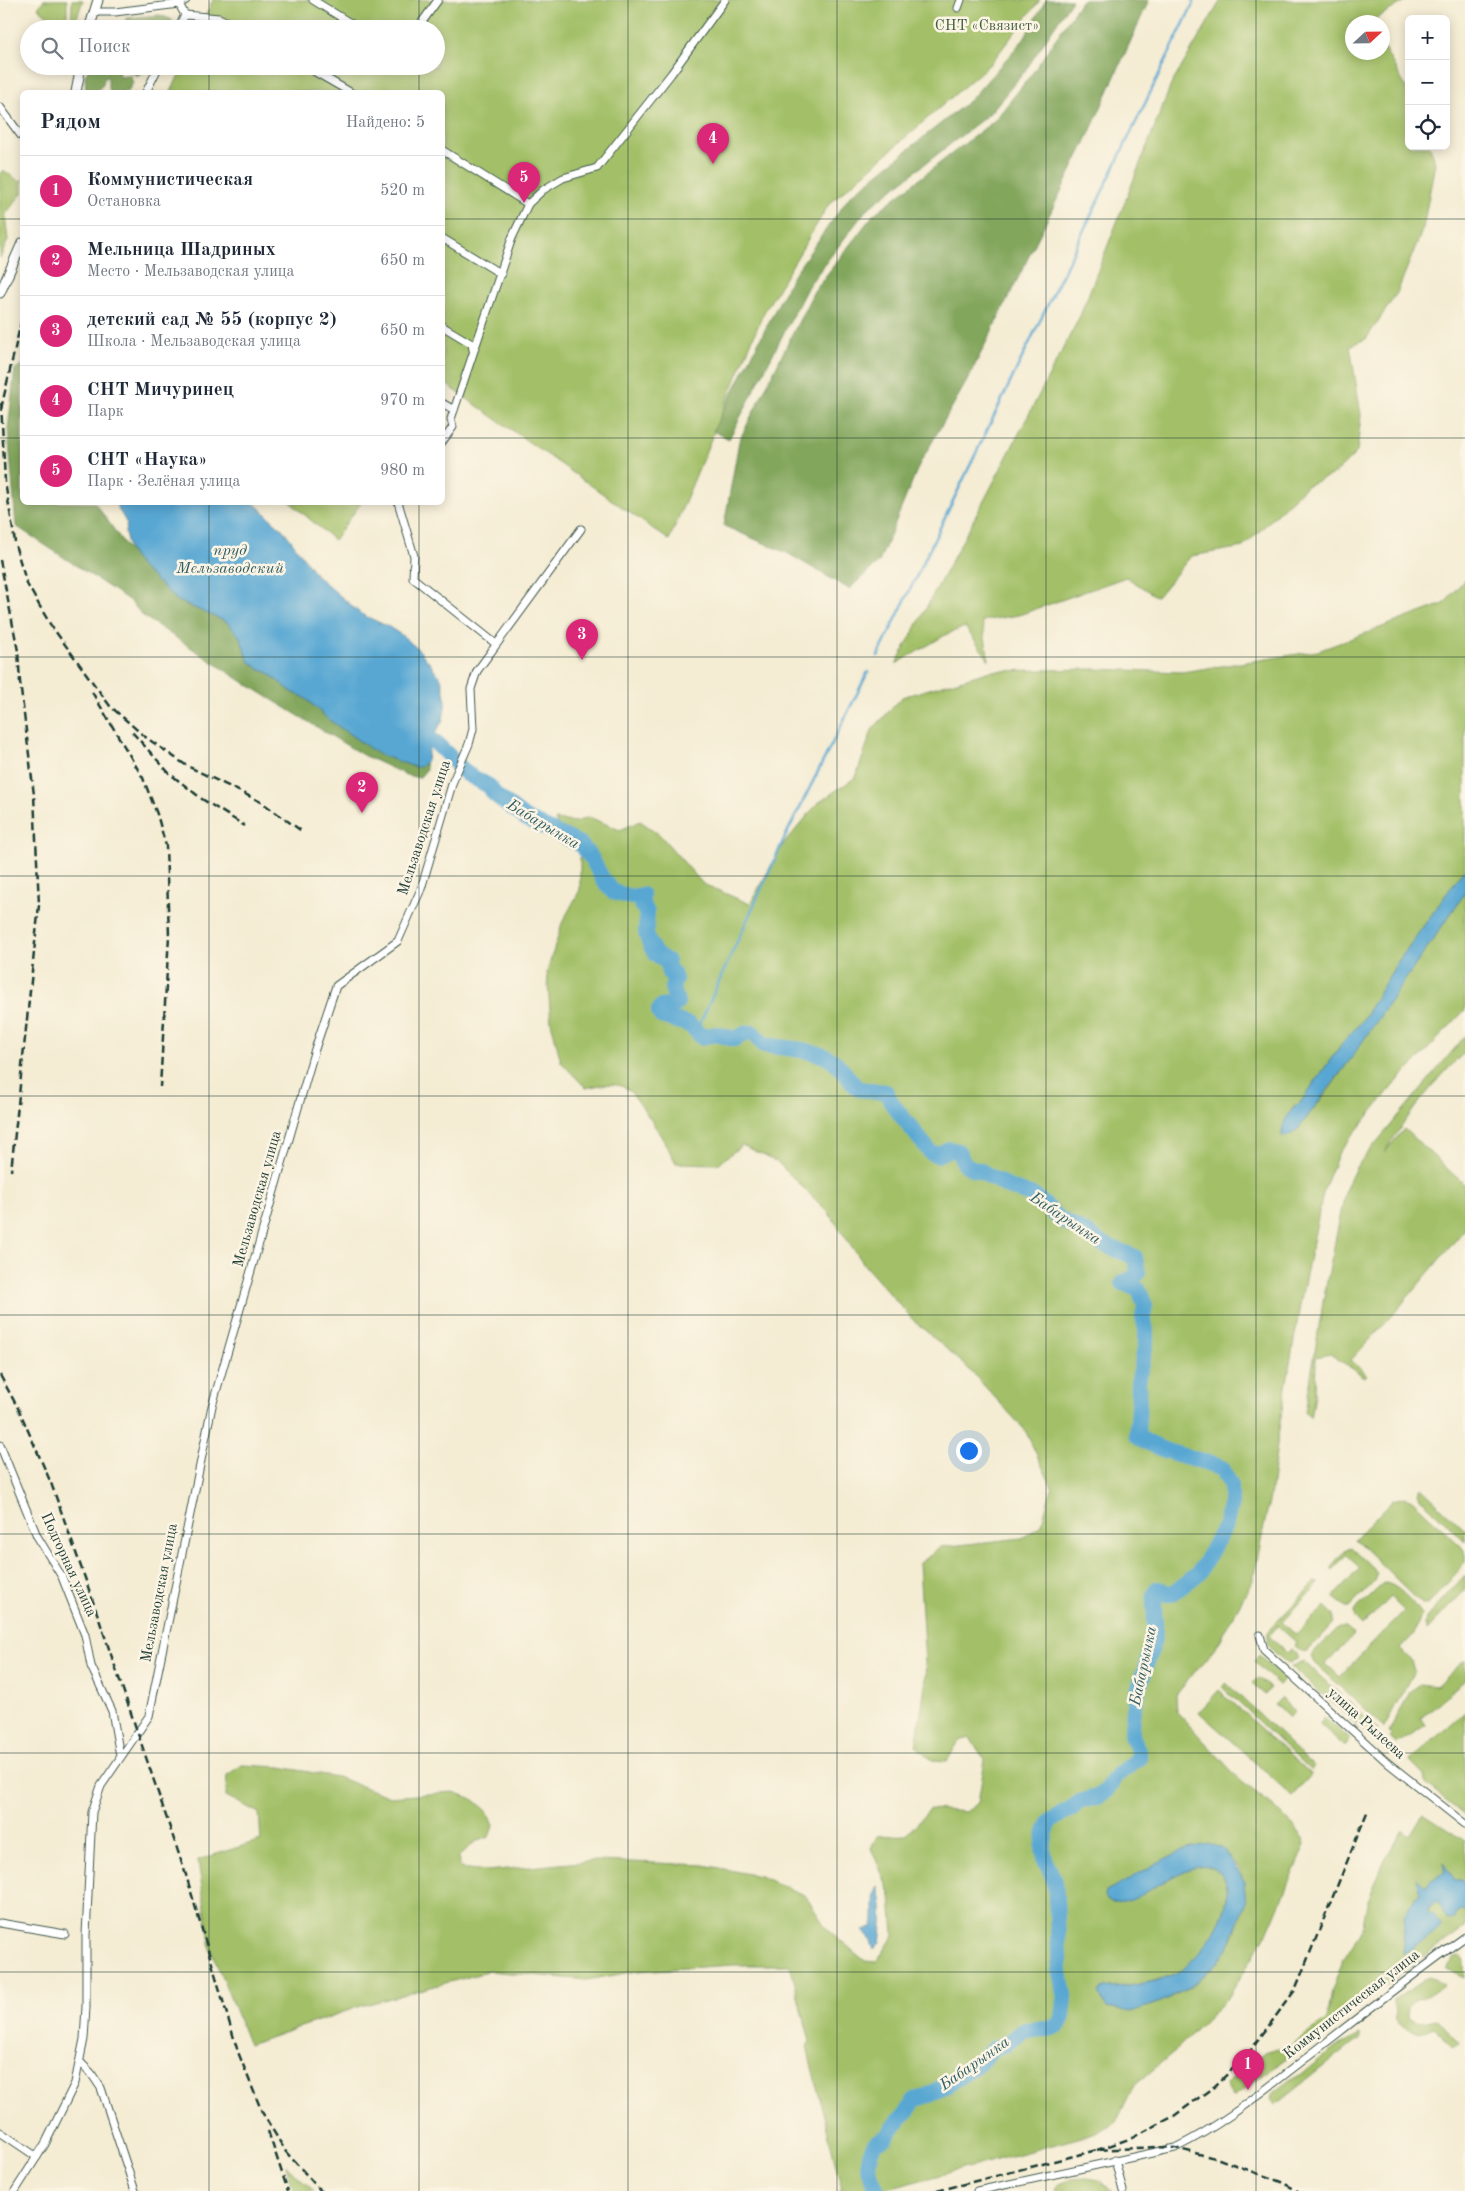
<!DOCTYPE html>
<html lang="ru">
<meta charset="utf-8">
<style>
:root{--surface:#fff;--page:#f2f2f3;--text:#1f2937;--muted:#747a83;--line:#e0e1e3;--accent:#db2777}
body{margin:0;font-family:"Old Standard TT",serif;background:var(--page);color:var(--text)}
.controls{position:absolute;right:15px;top:15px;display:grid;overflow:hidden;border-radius:8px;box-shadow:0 2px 12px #0003}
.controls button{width:45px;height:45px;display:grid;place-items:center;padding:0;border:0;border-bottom:1px solid var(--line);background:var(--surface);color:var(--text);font:25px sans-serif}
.compass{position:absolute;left:1345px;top:15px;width:45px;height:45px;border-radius:50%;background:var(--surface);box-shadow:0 2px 12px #0003;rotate:68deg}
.you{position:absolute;left:968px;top:1450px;width:18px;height:18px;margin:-12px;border:4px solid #fff;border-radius:50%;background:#1a73e8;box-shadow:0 0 0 8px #1a73e833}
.badge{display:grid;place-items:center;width:32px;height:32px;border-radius:50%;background:var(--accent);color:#fff;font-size:16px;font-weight:700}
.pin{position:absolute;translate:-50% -41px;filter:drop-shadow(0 1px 2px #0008)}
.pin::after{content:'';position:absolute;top:26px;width:18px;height:15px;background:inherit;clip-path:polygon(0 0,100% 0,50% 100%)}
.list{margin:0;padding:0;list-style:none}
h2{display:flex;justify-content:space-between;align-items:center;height:65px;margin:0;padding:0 20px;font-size:21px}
h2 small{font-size:16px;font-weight:400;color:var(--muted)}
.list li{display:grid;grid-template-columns:32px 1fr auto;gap:15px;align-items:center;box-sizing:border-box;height:70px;padding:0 20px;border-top:1px solid var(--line)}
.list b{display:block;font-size:19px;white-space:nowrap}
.list p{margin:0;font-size:16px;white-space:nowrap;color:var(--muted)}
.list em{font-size:16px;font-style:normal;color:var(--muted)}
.icon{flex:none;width:28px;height:28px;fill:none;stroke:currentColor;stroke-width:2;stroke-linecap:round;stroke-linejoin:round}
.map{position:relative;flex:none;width:1465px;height:2191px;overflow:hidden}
.search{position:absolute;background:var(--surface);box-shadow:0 2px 12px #0003;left:20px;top:20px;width:425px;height:55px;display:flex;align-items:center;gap:12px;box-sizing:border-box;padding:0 18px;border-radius:28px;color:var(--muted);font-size:19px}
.panel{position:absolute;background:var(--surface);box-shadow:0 2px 12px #0003;left:20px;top:90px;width:425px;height:415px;border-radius:8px}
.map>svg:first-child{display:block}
</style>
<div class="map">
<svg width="1465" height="2191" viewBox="0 0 1465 2191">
<rect width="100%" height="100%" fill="#fcf5e5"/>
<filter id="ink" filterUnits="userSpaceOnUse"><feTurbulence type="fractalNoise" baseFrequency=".02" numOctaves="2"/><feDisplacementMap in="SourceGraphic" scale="10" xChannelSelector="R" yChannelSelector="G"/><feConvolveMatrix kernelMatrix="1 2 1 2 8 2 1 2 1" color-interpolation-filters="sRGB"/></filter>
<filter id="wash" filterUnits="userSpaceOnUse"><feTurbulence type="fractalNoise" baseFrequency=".0096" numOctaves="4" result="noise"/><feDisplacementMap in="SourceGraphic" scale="20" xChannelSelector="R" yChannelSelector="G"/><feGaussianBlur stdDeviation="1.12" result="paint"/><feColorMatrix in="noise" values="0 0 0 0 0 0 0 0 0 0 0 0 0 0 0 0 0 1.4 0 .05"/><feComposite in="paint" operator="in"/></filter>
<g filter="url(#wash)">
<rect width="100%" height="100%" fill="#f4ecd3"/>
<g fill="#a3c067" stroke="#617e4e" fill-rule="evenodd">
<polygon points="44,0 67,0 67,29 64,29 38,8"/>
<polygon points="72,0 83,0 73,29 71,29"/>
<polygon points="213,0 1040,0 991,63 829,204 763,314 669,540 446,384 443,388 442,92 171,92 183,66 436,66 436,29 199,29"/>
<polygon points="1221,0 1407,0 1370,22 1352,22 1352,52 1382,52 1383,46 1409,93 1409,146 1430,146 1435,163 1423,228 1397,293 1366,339 1350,346 1361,415 1357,452 1336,473 1306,486 1243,547 1191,556 1157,597 1126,577 1019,615 982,621 989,660 965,627 947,634 896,664 988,493 1080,316 1171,85"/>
<polygon points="3,170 20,182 22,179 22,193 5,215 8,240 0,258 0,174"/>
<polygon points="291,503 361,503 334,540"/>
<path d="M1465,579V868L1397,963L1362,1021L1343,1042L1300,1103L1292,1108L1285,1137L1298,1129L1331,1087L1465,893V1010L1392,1087L1339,1152L1324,1189L1302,1294L1280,1422L1270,1497L1253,1580L1220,1641L1176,1695L1177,1712L1242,1782L1275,1807L1292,1824L1304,1838L1305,1845L1267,1933L1228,1998L1177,2049L1133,2087L1116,2122L1097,2133L881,2191H839L842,2190L807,2047L810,2041L790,1965H733L637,1971L587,1980L490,1971L361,2006L249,2045L211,1950L198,1860L261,1840L259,1813L226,1796L227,1775L242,1765L280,1767L337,1777L390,1797L454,1792L473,1799L487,1811L493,1826L489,1837L475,1842L458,1857L460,1868L487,1871L592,1861L631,1862L704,1865L759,1876L805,1895L826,1928L865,1961L877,1962L894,1935L891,1895L871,1848L877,1836L906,1835L930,1809L966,1812L978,1803L985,1760L970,1738L959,1741L947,1761L932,1760L916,1746L926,1679L919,1564L941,1547L1022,1538L1041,1526L1052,1487L1025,1430L965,1365L913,1320L866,1267L828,1212L777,1162L742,1145L718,1164L676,1163C669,1149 637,1093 624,1087C612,1082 599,1085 586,1088L561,1062L551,1022L547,972L562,923L580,890V854L567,843L555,820L576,822L589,817L620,830L640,821L659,834L703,884L750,904L782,846L818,803L856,777L872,730L902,697L991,671L1094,669L1182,672L1318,651L1444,604ZM1227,1854C1233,1861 1241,1870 1243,1880C1245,1886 1242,1896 1242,1902C1238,1948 1209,1978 1170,1998C1147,2008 1132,2013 1107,2008L1099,1992L1102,1989C1111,1986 1119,1987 1128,1986C1146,1983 1166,1979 1182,1970C1204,1957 1243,1896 1220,1873C1217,1869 1212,1867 1207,1866C1180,1863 1145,1902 1113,1902L1106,1892L1122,1884Z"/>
<path d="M1465,1036V1052C1433,1082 1407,1116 1384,1153L1404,1129L1465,1185V1229L1392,1316L1351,1360L1367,1375L1365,1377L1330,1354L1316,1357L1315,1395L1311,1418L1305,1413L1324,1296L1346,1188L1356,1167Z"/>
<polygon points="1421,1488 1465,1530 1465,1541 1420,1498 1418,1493"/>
<polygon points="1405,1497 1412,1500 1465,1550 1465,1563 1431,1602 1427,1605 1422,1604 1355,1539 1393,1500"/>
<polygon points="1351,1547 1378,1573 1375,1581 1350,1607 1346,1607 1333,1597 1360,1568 1346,1555 1332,1570 1330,1568 1346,1549"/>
<polygon points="1465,1575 1465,1590 1427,1630 1425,1625 1426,1618"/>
<path d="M1315,1582L1319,1583L1282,1622L1296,1635L1325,1606L1333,1614V1624L1309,1650C1302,1654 1299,1649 1294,1645L1296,1642L1278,1626L1269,1636L1287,1653L1291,1649L1298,1655L1297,1659L1288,1664C1277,1654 1265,1648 1267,1632Z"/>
<path d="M1384,1583C1397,1583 1415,1604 1421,1615L1414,1634L1400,1649L1411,1660L1414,1671L1384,1727L1314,1663L1311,1656L1338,1628H1346L1354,1635L1326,1664L1340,1677L1404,1611L1390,1597L1362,1626L1355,1619L1354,1611Z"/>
<polygon points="1259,1655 1285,1678 1281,1684 1279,1685 1254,1662"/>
<polygon points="1465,1660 1465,1680 1421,1718 1426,1725 1396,1744 1390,1738 1392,1735 1389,1732 1410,1692 1420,1684 1436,1686"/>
<polygon points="1303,1661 1341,1695 1338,1698 1344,1704 1348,1701 1378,1729 1371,1737 1291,1667"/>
<polygon points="1258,1678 1270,1688 1265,1695 1252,1683"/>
<polygon points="1226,1683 1314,1767 1311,1771 1222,1687"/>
<polygon points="1219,1690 1311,1775 1292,1796 1199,1712"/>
<polygon points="1280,1699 1282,1699 1293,1710 1294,1712 1289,1718 1275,1704"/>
<polygon points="1465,1712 1465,1816 1425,1784 1424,1776 1409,1761"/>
<polygon points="1324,1717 1350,1739 1346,1746 1344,1746 1320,1724"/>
<polygon points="1423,1814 1465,1841 1465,1885 1461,1880 1455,1880 1443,1864 1445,1873 1433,1878 1426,1886 1416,1878 1420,1892 1404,1916 1405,1928 1403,1954 1419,1942 1434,1935 1427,1908 1438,1901 1442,1908 1455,1915 1460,1911 1465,1912 1465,1927 1232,2098 1226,2084 1264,2053 1290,2046 1327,2020 1332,1991 1343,1960 1362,1930 1367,1903 1386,1857 1403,1830 1410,1835"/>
<polygon points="1460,1956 1465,1963 1465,1978 1446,1969 1454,1959"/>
<path d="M1429,1977L1445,1983C1440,1987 1435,1992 1429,1995C1415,2004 1407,1997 1407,2018L1416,2022L1437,2018L1459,2043L1452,2047L1434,2027C1416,2035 1410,2033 1395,2021L1394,2001Z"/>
<polygon points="1360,2035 1360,2041 1353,2043 1280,2101 1275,2104 1271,2099 1272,2094 1295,2077 1303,2074 1336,2047"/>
<polygon points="286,2165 314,2191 294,2191"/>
<polygon points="1087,2178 1099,2180 1113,2191 1056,2191 1058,2185 1071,2179"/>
</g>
<g fill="#82a65c" stroke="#507248">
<polygon points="1046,0 1072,0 1025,71 989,114 867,209 808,286 729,439 713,431 792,277 850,196 970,100 1023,40"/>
<polygon points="1082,0 1149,0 1085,143 968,379 919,465 879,562 849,589 787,553 724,526 739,441 814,291 873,215 995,120 1031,75"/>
<polygon points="160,15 172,20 172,29 126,29 126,18"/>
<polygon points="90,66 143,66 144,72 136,76 132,72 123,69 118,73 120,77 130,75 133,83 127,92 111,92 108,88 108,77 104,78 103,85 95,92 86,92 85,76"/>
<polygon points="22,365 22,502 95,503 140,566 178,601 227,622 240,637 249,661 260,670 267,672 292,692 304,697 328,719 378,754 415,767 425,762 426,770 419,778 406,775 361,754 240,680 143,616 130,601 16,526 8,429 15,369"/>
</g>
<g fill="#59a7d3" stroke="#3c7284">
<polygon points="115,503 254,503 285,532 316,575 361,614 389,627 403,636 420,651 441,678 446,701 443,720 429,744 427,761 420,767 415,767 378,754 328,719 304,697 292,692 267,672 260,670 249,661 240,637 227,622 178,601 140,566 129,550 125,532 127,524"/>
<path d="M1465,868V893L1352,1057L1298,1129L1291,1135L1282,1137C1281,1124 1289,1110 1300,1103L1343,1042L1362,1021L1397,963Z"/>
<path d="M1209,1844L1222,1848L1227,1854L1244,1881L1246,1902L1228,1948L1212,1969L1182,1991L1163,2001L1131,2012L1107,2008L1099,1995L1102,1989C1111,1986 1119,1987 1128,1986C1170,1980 1190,1972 1212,1935C1220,1922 1228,1906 1228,1889C1227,1883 1224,1877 1220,1873C1198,1851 1153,1892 1131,1900C1124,1903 1116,1903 1109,1901L1105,1897L1106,1892C1138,1876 1173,1848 1209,1844Z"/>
<path d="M1443,1863L1455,1880H1462L1465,1885V1912L1460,1911L1455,1915V1919L1446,1920L1438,1901L1427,1908L1428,1914L1433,1915L1442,1926C1431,1938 1416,1945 1403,1955L1405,1928L1404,1916L1420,1892L1416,1877L1427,1886L1433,1878L1445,1873Z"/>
<path d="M878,1886C884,1904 883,1924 880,1942L874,1949L869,1937L863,1931L873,1926C876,1914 871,1896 878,1886Z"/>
</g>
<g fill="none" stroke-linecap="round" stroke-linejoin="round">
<g stroke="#59a7d3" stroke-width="2.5">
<polyline points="878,656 1195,0"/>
<polyline points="696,1032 785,837 868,672"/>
</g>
<path stroke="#59a7d3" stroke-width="16" d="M415,727L439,746L467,774L489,786L495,795L525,818L580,844L592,859L602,878L613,892L631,897L642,895V905L647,912L646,933L649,942L655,954L667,961L669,973H673L675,979L672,988L677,1002L675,1005L661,1007L659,1011L661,1016L690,1025L702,1037L716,1034L734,1039L747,1033H753L764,1045C783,1048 821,1050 835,1062C843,1070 850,1080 858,1089L886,1092L893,1105L931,1153L937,1155L949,1149L958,1151L964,1163L973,1169L979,1170L1008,1187L1036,1197L1060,1219L1090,1235L1102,1244L1135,1257L1138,1272L1135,1277L1123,1283L1139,1290L1145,1306L1143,1317L1146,1330V1343L1138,1383L1139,1405L1137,1435C1154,1452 1199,1458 1222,1468L1231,1486V1502L1226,1524L1199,1573L1172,1594H1167L1163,1590L1157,1589C1151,1601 1156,1617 1155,1631C1154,1644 1149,1656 1145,1669C1138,1689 1132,1711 1132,1733C1132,1743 1141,1749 1139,1758L1116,1776L1106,1791L1097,1797L1079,1802L1070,1810L1051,1820L1046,1832L1043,1848L1046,1863L1055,1881L1060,1971L1065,2000L1063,2017L1059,2025L1049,2029L1024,2030L1006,2044L994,2048L977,2065L948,2085L915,2101L886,2137L875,2143L870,2153L868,2168L877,2191"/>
</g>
</g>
<g filter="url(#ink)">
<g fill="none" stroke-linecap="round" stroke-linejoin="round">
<g stroke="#3f574c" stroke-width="9">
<g id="minor">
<polyline points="313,0 360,29"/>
<polyline points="958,8 961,0"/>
<polyline points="94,12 115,12 179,4 186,0"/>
<polyline points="185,15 219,18 242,29"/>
<polyline points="178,29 185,15 179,4"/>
<polyline points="417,29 438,0"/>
<polyline points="305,66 350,92"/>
<polyline points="146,92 159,66"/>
<polyline points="0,107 22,137"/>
<polyline points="442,150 528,204"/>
<polyline points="442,238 501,274"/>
<polyline points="442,326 472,344 473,350"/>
<polyline points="442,403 454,410"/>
<polyline points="442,442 453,427 451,419 512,238 528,204 543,190 563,178 597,168 671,74 725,0"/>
<polyline points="398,502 414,556 413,578 496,644"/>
<polyline points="0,1445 37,1536 62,1577 85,1635 91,1666 112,1711 120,1756"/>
<polyline points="1260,1635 1264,1650 1388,1763 1465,1824"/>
<polyline points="0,1923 65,1934"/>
<polyline points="80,2062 91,2073 101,2088 135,2191"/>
<polyline points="0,2132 37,2157"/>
<polyline points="1115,2160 1123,2191"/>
<polyline points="15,2191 45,2144 75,2083 84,2039 86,2007 86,1935 92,1812 101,1786 149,1716 212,1406 315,1049 336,986 398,941 421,889 453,781 469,744 473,729 471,689 477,671 581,529"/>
<path d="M977,2191L1175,2148C1221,2126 1261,2093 1301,2062C1355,2020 1409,1977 1465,1937"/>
</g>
</g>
<g stroke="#3f574c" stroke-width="11">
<g id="tertiary">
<polyline points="89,29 98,0"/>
<polyline points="76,92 81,66"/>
<polyline points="0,293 22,243"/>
</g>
</g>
<use href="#minor" stroke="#fff" stroke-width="7"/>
<use href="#tertiary" stroke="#fff" stroke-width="9"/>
<g stroke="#1f3d34" stroke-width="2.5" stroke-dasharray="8 4" stroke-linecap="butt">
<polyline points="1,403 5,482 16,548 27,584 50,624 110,706 144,736 187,766 261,802 303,832"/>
<polyline points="1,409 22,318"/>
<polyline points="0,560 18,651 20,682 34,795 39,905 11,1171"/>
<polyline points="92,692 143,778 157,814 166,846 169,936 160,1087"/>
<polyline points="132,732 169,773 202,799 245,826"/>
<polyline points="0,1375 19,1410 51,1483 85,1578 186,1875 238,2052 262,2112 286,2152 321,2191"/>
<polyline points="268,2131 288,2191"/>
<polyline points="1097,2150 1132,2138 1174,2116 1215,2086 1248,2054 1295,1990 1368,1810"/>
<polyline points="937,2191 1097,2150 1157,2147 1175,2148 1219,2159 1281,2182 1298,2191"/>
</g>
</g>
</g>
<path fill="none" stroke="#1f3d34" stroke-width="1" stroke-opacity="0.55" d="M209,0V29M419,0V29M628,0V2191M837,0V2191M1046,0V2191M1256,0V2191M209,66V92M419,66V92M0,219H22M442,219H1465M0,438H22M442,438H1465M209,502V2191M419,502V2191M0,657H1465M0,876H1465M0,1096H1465M0,1315H1465M0,1534H1465M0,1753H1465M0,1972H1465"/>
<g text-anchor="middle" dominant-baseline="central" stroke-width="5" stroke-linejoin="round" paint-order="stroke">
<g font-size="15" fill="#405e41" stroke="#fcf5e5">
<text x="987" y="26">СНТ «Связист»</text>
</g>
<g font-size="15" fill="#1f3d34" stroke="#fcf5e5">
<text transform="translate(425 828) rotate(-72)">Мельзаводская улица</text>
<text transform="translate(258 1199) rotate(-74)">Мельзаводская улица</text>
<text transform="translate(68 1565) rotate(65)">Подгорная улица</text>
<text transform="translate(160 1593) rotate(-79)">Мельзаводская улица</text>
<text transform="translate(1366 1724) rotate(42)">улица Рылеева</text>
<text transform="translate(1352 2005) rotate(-38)">Коммунистическая улица</text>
</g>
<g font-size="16" font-style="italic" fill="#305d64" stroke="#fcf5e5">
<text x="230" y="551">пруд<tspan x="230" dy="18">Мельзаводский</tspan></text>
<text transform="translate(543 825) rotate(31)">Бабарынка</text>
<text transform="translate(1065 1219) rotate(34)">Бабарынка</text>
<text transform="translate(1144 1666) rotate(-78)">Бабарынка</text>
<text transform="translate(975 2064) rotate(-35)">Бабарынка</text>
</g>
</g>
</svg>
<div class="controls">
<button>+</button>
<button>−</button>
<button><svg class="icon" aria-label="locate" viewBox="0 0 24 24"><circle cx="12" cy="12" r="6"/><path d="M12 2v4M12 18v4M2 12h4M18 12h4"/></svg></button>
</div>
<svg class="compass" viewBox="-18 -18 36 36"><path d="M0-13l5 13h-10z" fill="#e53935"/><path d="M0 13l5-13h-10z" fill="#747a83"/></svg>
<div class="you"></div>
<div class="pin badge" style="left:1248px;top:2090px">1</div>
<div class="pin badge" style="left:362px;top:813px">2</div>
<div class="pin badge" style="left:582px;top:660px">3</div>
<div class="pin badge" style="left:713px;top:164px">4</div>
<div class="pin badge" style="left:524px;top:203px">5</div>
<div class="search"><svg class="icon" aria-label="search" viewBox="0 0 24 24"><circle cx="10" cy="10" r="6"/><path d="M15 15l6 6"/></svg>Поиск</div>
<section class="panel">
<h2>Рядом<small>Найдено: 5</small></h2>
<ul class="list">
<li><span class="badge">1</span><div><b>Коммунистическая</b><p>Остановка</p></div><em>520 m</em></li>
<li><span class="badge">2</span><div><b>Мельница Шадриных</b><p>Место · Мельзаводская улица</p></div><em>650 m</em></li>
<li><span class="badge">3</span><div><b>детский сад № 55 (корпус 2)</b><p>Школа · Мельзаводская улица</p></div><em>650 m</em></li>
<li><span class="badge">4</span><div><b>СНТ Мичуринец</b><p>Парк</p></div><em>970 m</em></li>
<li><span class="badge">5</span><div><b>СНТ «Наука»</b><p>Парк · Зелёная улица</p></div><em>980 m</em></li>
</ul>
</section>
</div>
